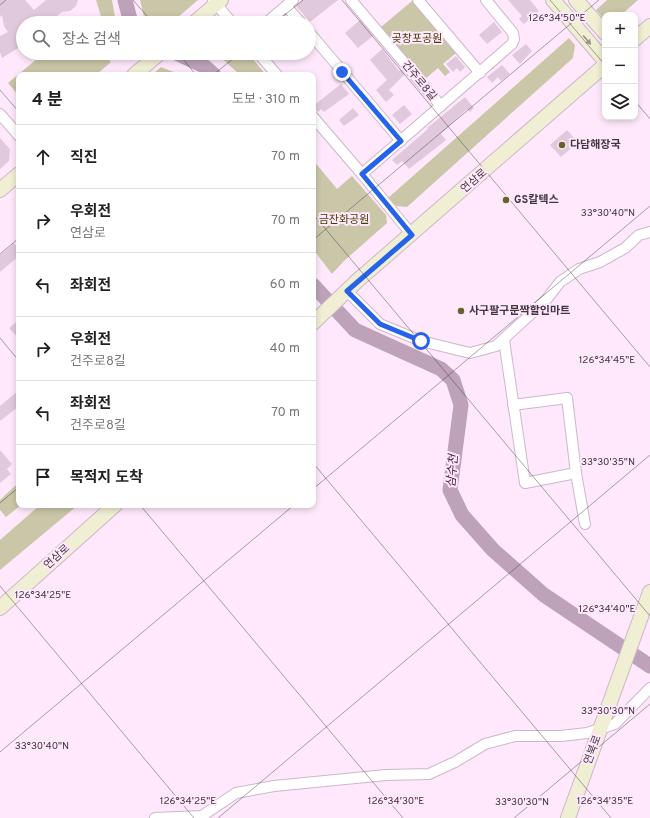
<!DOCTYPE html>
<html lang="ko">
<meta charset="utf-8">
<style>
:root{--surface:#fff;--page:#f2f2f2;--text:#222;--muted:#767676;--line:#e0e0e0}
body{margin:0;font-family:Overpass,"Noto Sans KR",sans-serif;background:var(--page);color:var(--text)}
.controls{position:absolute;right:12px;top:12px;display:grid;overflow:hidden;border-radius:8px;box-shadow:0 2px 6px #0003}
.controls button{width:36px;height:36px;display:grid;place-items:center;padding:0;border:0;border-bottom:1px solid var(--line);background:var(--surface);color:var(--text);font:20px sans-serif}
.stop{position:absolute;width:12px;height:12px;margin:-9px;border:3px solid #2563eb;border-radius:50%;background:#fff}
.stop.end{background:#2563eb;border-color:#fff;box-shadow:0 1px 4px #0008}
.list{margin:0;padding:0;list-style:none}
h2{display:flex;justify-content:space-between;align-items:center;height:52px;margin:0;padding:0 16px;font-size:17px}
h2 small{font-size:13px;font-weight:400;color:var(--muted)}
.list li{display:grid;grid-template-columns:26px 1fr auto;gap:12px;align-items:center;box-sizing:border-box;height:64px;padding:0 16px;border-top:1px solid var(--line)}
.list b{display:block;font-size:15px;white-space:nowrap}
.list p{margin:0;font-size:13px;white-space:nowrap;color:var(--muted)}
.list em{font-size:13px;font-style:normal;color:var(--muted)}
.icon{flex:none;width:22px;height:22px;fill:none;stroke:currentColor;stroke-width:2;stroke-linecap:round;stroke-linejoin:round}
.map{position:relative;flex:none;width:650px;height:818px;overflow:hidden}
.search{position:absolute;background:var(--surface);box-shadow:0 2px 6px #0003;left:16px;top:16px;width:300px;height:44px;display:flex;align-items:center;gap:10px;box-sizing:border-box;padding:0 14px;border-radius:22px;color:var(--muted);font-size:15px}
.panel{position:absolute;background:var(--surface);box-shadow:0 2px 6px #0003;left:16px;top:72px;width:300px;height:436px;border-radius:8px}
.map>svg:first-child{display:block}
</style>
<div class="map">
<svg width="650" height="818" viewBox="0 0 650 818">
<rect width="100%" height="100%" fill="#ffe8fb"/>
<g fill="#c9c7a7">
<polygon points="96,0 112,0 116,23 103,23"/>
<polygon points="140,0 198,0 171,23 152,23 144,17"/>
<polygon points="607,0 638,0 621,15 605,15 605,18 603,18 596,10"/>
<polygon points="412,1 456,53 443,64 450,72 445,76 438,68 425,79 381,27"/>
<polygon points="569,38 575,45 573,58 407,207 396,206 388,198"/>
<polygon points="44,53 103,53 111,62 96,75 19,75 19,96 8,83"/>
<polygon points="216,53 248,53 266,75 240,75"/>
<polygon points="161,67 181,75 152,75"/>
<polygon points="313,160 337,189 352,176 386,215 387,223 344,261 332,274 313,249"/>
<polygon points="16,485 19,485 19,505 21,505 6,517 0,510 0,500"/>
<polygon points="40,505 78,505 0,570 0,540"/>
</g>
<g fill="none" stroke-linecap="round" stroke-linejoin="round">
<g stroke="#bda2b9" stroke-width="15">
<polyline points="125,0 131,23"/>
<polyline points="176,53 204,66 214,75"/>
<polyline points="313,285 355,330 441,369 453,380 461,405 450,490 462,515 493,550 544,595 650,666"/>
</g>
</g>
<g fill="#e0c9dc">
<polygon points="0,0 25,0 34,10 46,0 78,0 76,6 70,11 62,12 48,23 23,23 23,45 2,58 0,52 0,36 8,32 4,26 2,15 0,17"/>
<polygon points="302,0 338,0 310,22 296,6"/>
<polygon points="508,0 530,0 539,11 524,24 519,19 522,16"/>
<polygon points="360,20 373,36 358,48 345,33"/>
<polygon points="494,22 502,32 487,44 479,35"/>
<polygon points="526,44 532,51 520,64 512,55"/>
<polygon points="382,49 399,71 401,69 405,74 389,90 394,95 386,102 376,90 387,80 370,60"/>
<polygon points="456,56 465,67 460,72 457,68 453,72 446,64"/>
<polygon points="502,65 510,74 501,81 498,77 492,83 487,77"/>
<polygon points="341,84 349,94 324,112 321,109 318,112 313,106"/>
<polygon points="465,97 474,108 470,112 467,109 441,134 446,140 409,169 402,161 397,165 392,160 428,129 427,128"/>
<polygon points="404,105 412,114 400,124 392,115"/>
<polygon points="353,108 359,115 344,126 339,120"/>
<polygon points="567,130 578,142 561,157 550,145"/>
<polygon points="0,138 10,149 9,161 0,169"/>
<polygon points="14,243 19,249 19,256 0,272 0,255"/>
<polygon points="19,320 19,339 9,328"/>
<polygon points="19,390 19,406 0,421 0,406"/>
<polygon points="0,450 12,464 7,469 11,474 0,483"/>
</g>
<g fill="none" stroke-linecap="round" stroke-linejoin="round">
<g stroke="#cdb7ca" stroke-width="12">
<g id="street">
<polyline points="213,0 232,23"/>
<polyline points="351,0 441,106"/>
<polyline points="418,0 480,73"/>
<polyline points="286,6 301,23"/>
<polyline points="266,23 293,0"/>
<polyline points="309,32 401,141"/>
<polyline points="258,53 277,75"/>
<polyline points="0,114 19,136"/>
<polyline points="313,117 362,174 512,44 514,39 513,33 486,0"/>
<polyline points="362,174 412,235"/>
<polyline points="347,291 380,324 421,341 470,353 496,346 546,300 560,282 579,269 600,262 625,248 639,235 650,232"/>
<polyline points="504,340 525,483 576,473 567,398 513,405"/>
<polyline points="576,473 585,524"/>
<polyline points="155,818 202,816 236,793 274,786 386,775 429,774 455,762 485,744 515,736 561,736 587,733 615,724 650,688"/>
</g>
</g>
<g stroke="#cdb7ca" stroke-width="16">
<g id="secondary">
<polyline points="553,0 605,61"/>
<polyline points="576,0 605,33"/>
<polyline points="194,23 221,0"/>
<polyline points="635,39 650,26"/>
<polyline points="134,75 160,53"/>
<polyline points="0,190 19,174"/>
<polyline points="313,323 357,281 605,65"/>
<polyline points="0,608 115,505"/>
<polyline points="568,818 650,592"/>
</g>
</g>
<use href="#street" stroke="#fff" stroke-width="10"/>
<use href="#secondary" stroke="#f0eed3" stroke-width="14"/>
</g>
<defs><path id="oneway-solid" d="M-6-.8H1V-3.2L6.5 0L1 3.2V.8H-6Z"/></defs>
<use fill="#989289" href="#oneway-solid" transform="translate(587 40) rotate(50)"/>
<g fill="none" stroke-linecap="round" stroke-linejoin="round">
<polyline stroke="#2563eb" stroke-width="5" points="342,72 401,141 362,174 412,235 347,291 380,324 421,341"/>
</g>
<path fill="none" stroke="#40373f" stroke-width="1" stroke-opacity="0.45" d="M133,0L153,23M342,0L650,367M550,0L605,65M0,5L6,0M275,23L303,0M178,53L196,75M213,75L240,53M0,90L19,112M635,101L650,119M313,214L650,616M313,240L599,0M0,254L19,238M0,338L19,361M313,463L611,818M313,489L650,206M0,503L19,487M140,505L403,818M0,586L194,818M0,752L294,505M218,818L650,455M514,818L650,704"/>
<g fill="#65622e" stroke="#ffe8fb" stroke-width="1.5">
<circle cx="562" cy="145" r="4"/>
<circle cx="506" cy="200" r="4"/>
<circle cx="461" cy="311" r="4"/>
</g>
<g text-anchor="middle" dominant-baseline="central" stroke-width="4" stroke-linejoin="round" paint-order="stroke">
<g font-size="11" fill="#423e01" stroke="#ffe8fb">
<text x="417" y="39">곶창포공원</text>
<text x="344" y="220">금잔화공원</text>
</g>
<g font-size="11" fill="#40373f" stroke="#ffe8fb">
<text transform="translate(419 81) rotate(50)">건주로8길</text>
<text transform="translate(474 181) rotate(-41)">연삼로</text>
<text transform="translate(57 557) rotate(-42)">연삼로</text>
<text transform="translate(593 750) rotate(-70)">연북로</text>
</g>
<g font-size="11" font-weight="bold" fill="#40373f" stroke="#ffe8fb" text-anchor="start">
<text x="570" y="145">다담해장국</text>
<text x="514" y="200">GS칼텍스</text>
<text x="469" y="311">사구팔구문짝할인마트</text>
</g>
<g font-size="12" font-style="italic" fill="#411d3e" stroke="#ffe8fb">
<text transform="translate(453 471) rotate(-85)">삼수천</text>
</g>
</g>
<g font-size="10" text-anchor="middle" fill="#40373f" stroke="#ffe8fb" stroke-width="4" stroke-linejoin="round" paint-order="stroke">
<text x="557" y="21">126°34'50"E</text>
<text x="608" y="216">33°30'40"N</text>
<text x="607" y="363">126°34'45"E</text>
<text x="608" y="465">33°30'35"N</text>
<text x="43" y="598">126°34'25"E</text>
<text x="607" y="612">126°34'40"E</text>
<text x="608" y="714">33°30'30"N</text>
<text x="42" y="749">33°30'40"N</text>
<text x="188" y="804">126°34'25"E</text>
<text x="396" y="804">126°34'30"E</text>
<text x="605" y="804">126°34'35"E</text>
<text x="522" y="805">33°30'30"N</text>
</g>
</svg>
<div class="controls">
<button>+</button>
<button>−</button>
<button><svg class="icon" aria-label="layers" viewBox="0 0 24 24"><path d="M12 4l9 5-9 5-9-5zM3 14l9 5 9-5"/></svg></button>
</div>
<div class="stop" style="left:421px;top:341px"></div>
<div class="stop end" style="left:342px;top:72px"></div>
<div class="search"><svg class="icon" aria-label="search" viewBox="0 0 24 24"><circle cx="10" cy="10" r="6"/><path d="M15 15l6 6"/></svg>장소 검색</div>
<section class="panel">
<h2>4 분<small>도보 · 310 m</small></h2>
<ul class="list">
<li><svg class="icon" aria-label="ahead" viewBox="0 0 24 24"><path d="M12 20V5M6 11l6-6 6 6"/></svg><div><b>직진</b></div><em>70 m</em></li>
<li><svg class="icon" aria-label="right" viewBox="0 0 24 24"><path d="M7 20v-9h11M14 6l5 5-5 5"/></svg><div><b>우회전</b><p>연삼로</p></div><em>70 m</em></li>
<li><svg class="icon" aria-label="left" viewBox="0 0 24 24"><path d="M17 20v-9H6M10 6l-5 5 5 5"/></svg><div><b>좌회전</b></div><em>60 m</em></li>
<li><svg class="icon" aria-label="right" viewBox="0 0 24 24"><path d="M7 20v-9h11M14 6l5 5-5 5"/></svg><div><b>우회전</b><p>건주로8길</p></div><em>40 m</em></li>
<li><svg class="icon" aria-label="left" viewBox="0 0 24 24"><path d="M17 20v-9H6M10 6l-5 5 5 5"/></svg><div><b>좌회전</b><p>건주로8길</p></div><em>70 m</em></li>
<li><svg class="icon" aria-label="arrive" viewBox="0 0 24 24"><path d="M6 21V4h12l-3 4 3 4H6"/></svg><div><b>목적지 도착</b></div></li>
</ul>
</section>
</div>
